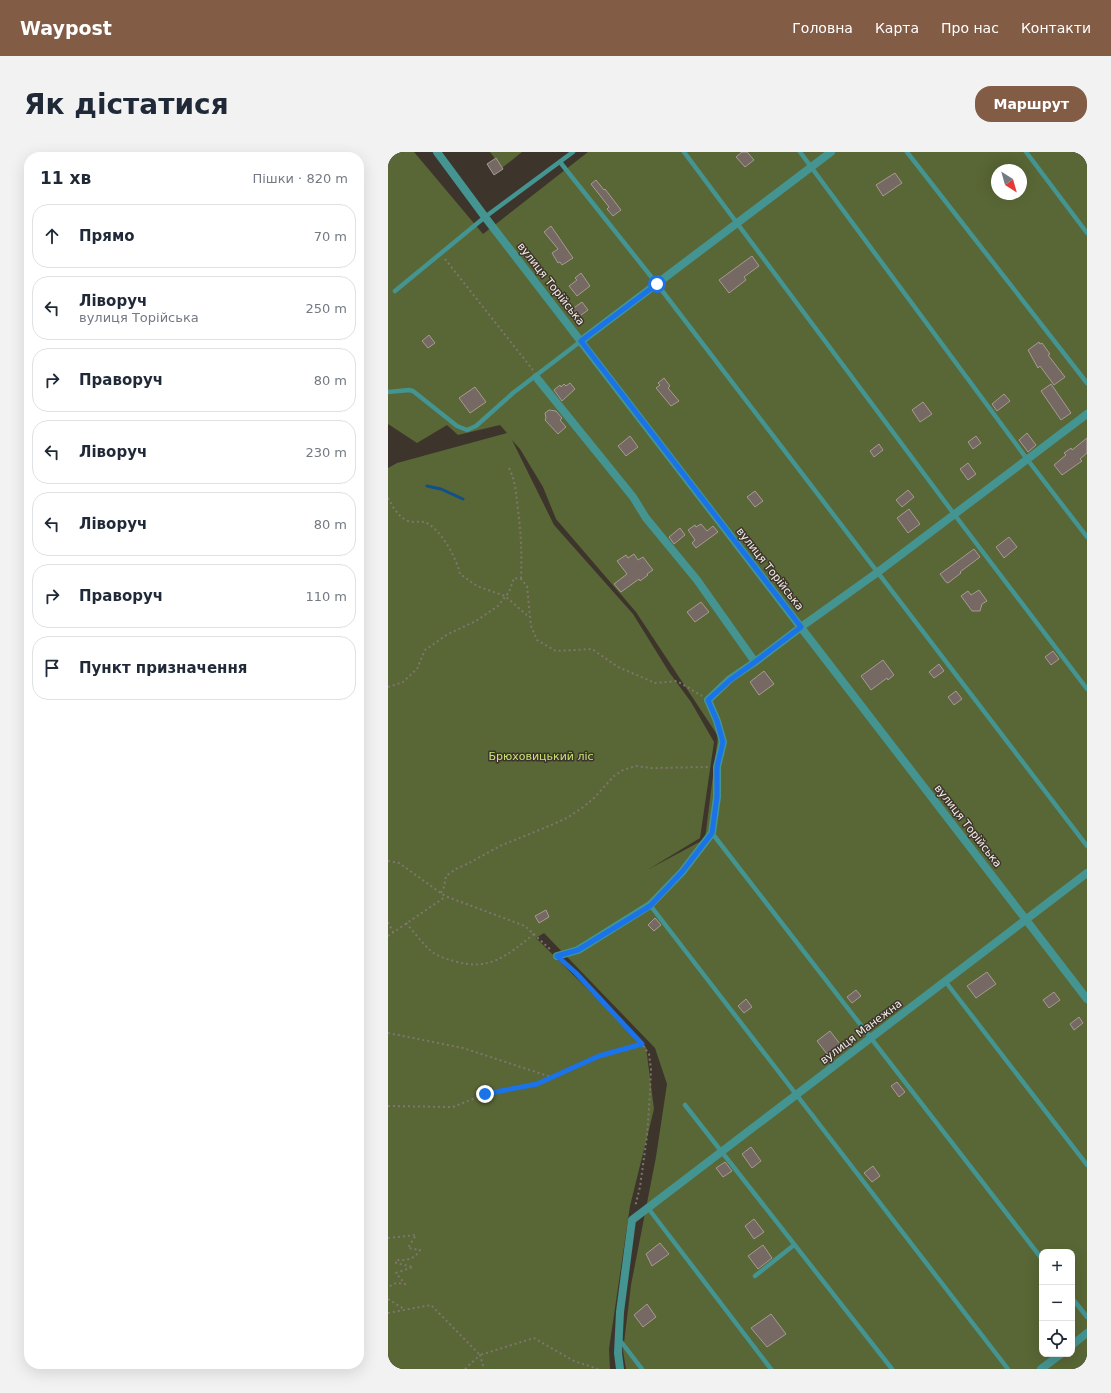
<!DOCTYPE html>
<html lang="uk">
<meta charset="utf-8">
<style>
:root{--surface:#fff;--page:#f2f2f3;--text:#1f2937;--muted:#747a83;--line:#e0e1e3;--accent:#835c46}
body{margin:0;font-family:"DejaVu Sans",sans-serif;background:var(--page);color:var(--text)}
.controls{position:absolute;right:12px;bottom:12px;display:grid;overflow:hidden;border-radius:8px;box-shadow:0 4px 16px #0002}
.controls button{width:36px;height:36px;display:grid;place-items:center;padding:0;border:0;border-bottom:1px solid var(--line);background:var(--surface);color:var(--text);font:20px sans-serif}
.compass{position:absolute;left:603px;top:12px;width:36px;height:36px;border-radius:50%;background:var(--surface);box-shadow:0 4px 16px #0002;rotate:143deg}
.stop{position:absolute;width:12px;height:12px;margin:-9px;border:3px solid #1a73e8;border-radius:50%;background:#fff}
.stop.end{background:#1a73e8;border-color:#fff;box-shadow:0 1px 4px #0008}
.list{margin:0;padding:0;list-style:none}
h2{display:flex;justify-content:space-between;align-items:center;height:52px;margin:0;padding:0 16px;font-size:17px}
h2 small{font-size:13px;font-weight:400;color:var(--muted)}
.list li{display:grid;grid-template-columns:26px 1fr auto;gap:12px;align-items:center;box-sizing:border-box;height:64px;margin:0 8px 8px;padding:0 8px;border:1px solid var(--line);border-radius:16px}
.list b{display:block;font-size:15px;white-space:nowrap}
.list p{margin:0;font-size:13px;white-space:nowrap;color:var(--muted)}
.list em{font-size:13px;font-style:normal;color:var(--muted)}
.icon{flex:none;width:22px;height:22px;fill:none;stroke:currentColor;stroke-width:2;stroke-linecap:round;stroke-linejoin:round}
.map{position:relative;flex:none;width:699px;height:1217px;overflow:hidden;border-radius:16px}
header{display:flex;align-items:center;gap:24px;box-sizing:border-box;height:56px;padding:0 20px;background:var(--accent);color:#fff}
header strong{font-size:19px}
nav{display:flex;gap:22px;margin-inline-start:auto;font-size:14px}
.intro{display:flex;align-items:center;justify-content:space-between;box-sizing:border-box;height:96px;padding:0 24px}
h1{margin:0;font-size:28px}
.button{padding:10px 18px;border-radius:16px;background:var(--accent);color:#fff;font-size:14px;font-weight:700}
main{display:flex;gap:24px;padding:0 24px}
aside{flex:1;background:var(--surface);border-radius:16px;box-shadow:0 4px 16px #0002}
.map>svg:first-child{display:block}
</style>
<header>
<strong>Waypost</strong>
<nav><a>Головна</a><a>Карта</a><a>Про нас</a><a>Контакти</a></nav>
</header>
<div class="intro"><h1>Як дістатися</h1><a class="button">Маршрут</a></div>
<main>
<aside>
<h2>11 хв<small>Пішки · 820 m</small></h2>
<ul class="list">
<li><svg class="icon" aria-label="ahead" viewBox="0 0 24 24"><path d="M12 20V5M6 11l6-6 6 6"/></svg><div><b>Прямо</b></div><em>70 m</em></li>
<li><svg class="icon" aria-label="left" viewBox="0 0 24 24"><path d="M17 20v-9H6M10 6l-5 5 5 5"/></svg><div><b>Ліворуч</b><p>вулиця Торійська</p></div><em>250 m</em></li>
<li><svg class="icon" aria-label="right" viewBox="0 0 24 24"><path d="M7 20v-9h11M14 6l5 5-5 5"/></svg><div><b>Праворуч</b></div><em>80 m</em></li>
<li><svg class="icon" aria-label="left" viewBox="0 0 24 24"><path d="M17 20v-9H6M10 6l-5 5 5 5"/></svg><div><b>Ліворуч</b></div><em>230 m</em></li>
<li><svg class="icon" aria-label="left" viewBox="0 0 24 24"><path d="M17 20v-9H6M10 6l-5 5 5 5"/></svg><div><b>Ліворуч</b></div><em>80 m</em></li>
<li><svg class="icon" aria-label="right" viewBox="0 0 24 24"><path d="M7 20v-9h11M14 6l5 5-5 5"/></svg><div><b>Праворуч</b></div><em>110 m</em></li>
<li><svg class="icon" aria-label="arrive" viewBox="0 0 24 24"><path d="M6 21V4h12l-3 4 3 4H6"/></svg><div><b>Пункт призначення</b></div></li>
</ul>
</aside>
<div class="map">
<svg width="699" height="1217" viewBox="0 0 699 1217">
<rect width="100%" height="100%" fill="#3d352c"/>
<g fill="#596635" fill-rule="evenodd">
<path d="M0,0H26L95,82L200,0H699V1217H238L235,1199L243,1133L268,1005L279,932L267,896L156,781L148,786L258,895L266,957L242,1054L221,1197L222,1217H0V316L9,311L119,281L112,273L70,283L59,273L29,291L0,272ZM609,18H633V42H609ZM124,288L132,297L155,335L168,367L248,460L330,584L317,687L261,717L312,686L326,590L303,550L281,520L245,462L166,373ZM654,1100H684V1202H654Z"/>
<polygon points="102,0 134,0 114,16"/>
</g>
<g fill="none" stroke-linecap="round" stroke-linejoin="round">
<polyline stroke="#0f518b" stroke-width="3" points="39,334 53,337 75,347"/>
</g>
<g fill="#766863" stroke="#a89a94">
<polygon points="354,0 359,0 366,8 357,15 348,5"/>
<polygon points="108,6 115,17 106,23 99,12"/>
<polygon points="507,21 514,31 495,44 488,33"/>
<polygon points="208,28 216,38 217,37 233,58 225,64 219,57 221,55 203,32"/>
<polygon points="163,74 185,106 174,113 172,110 170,111 164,101 170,97 156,80"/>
<polygon points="364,104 371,114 356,125 358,128 341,141 331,128"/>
<polygon points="193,121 202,134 189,144 181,134 189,128 187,126"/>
<polygon points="194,150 200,158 189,166 183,158"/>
<polygon points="41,183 47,191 40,196 34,189"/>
<polygon points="651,190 652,192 654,191 662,202 660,203 677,225 666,233 652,214 650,216 640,198"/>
<polygon points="276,226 282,234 280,236 291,249 283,254 268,236 272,233 270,231"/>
<polygon points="182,231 187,237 174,249 166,238 172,233 173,235 176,232 178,234"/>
<polygon points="663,232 683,261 673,268 653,239"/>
<polygon points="87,235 98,250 82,261 71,246"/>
<polygon points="616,242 622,249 609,259 604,252"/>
<polygon points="535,250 544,262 532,270 524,258"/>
<polygon points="161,258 168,259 174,266 172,268 178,275 170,282 157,268 158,266 157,261"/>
<polygon points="639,281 648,293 640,300 631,288"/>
<polygon points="242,284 250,295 238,304 230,294"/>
<polygon points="588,284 593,291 585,297 580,290"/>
<polygon points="699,286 699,301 692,307 694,309 674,323 666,313 678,303 676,301 683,296 684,298"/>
<polygon points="491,292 495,298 486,305 482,299"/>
<polygon points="580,311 588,322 580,328 572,317"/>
<polygon points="520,338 526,345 514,355 508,348"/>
<polygon points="367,339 375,349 367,355 359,345"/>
<polygon points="521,357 532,372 520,381 509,366"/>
<polygon points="313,372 319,379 325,374 330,380 308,396 304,391 307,388 300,378 307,373 308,375"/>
<polygon points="292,376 297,383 286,392 281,385"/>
<polygon points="621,385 629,395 616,406 608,395"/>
<polygon points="586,397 592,405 572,420 573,421 560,431 558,430 552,422"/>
<polygon points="246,402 250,408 255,405 265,418 259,422 260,423 252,429 251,427 233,440 226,432 239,422 229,409 238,403 240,406"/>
<polygon points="591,438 599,449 594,452 592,459 584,459 573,444 580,439 583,443"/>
<polygon points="313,450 321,460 307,470 299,460"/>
<polygon points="665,499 671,507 663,513 657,505"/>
<polygon points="495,508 506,523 500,528 499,526 483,538 473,524"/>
<polygon points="551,512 556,519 546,526 541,520"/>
<polygon points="376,519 386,532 371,543 362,530"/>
<polygon points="568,539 574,547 566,553 560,545"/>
<polygon points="158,758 161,765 151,771 147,764"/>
<polygon points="267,766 273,773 266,779 260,773"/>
<polygon points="599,820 608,832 588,846 579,834"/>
<polygon points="468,838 473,844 464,851 459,845"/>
<polygon points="666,840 672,848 661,856 655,848"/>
<polygon points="358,847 364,855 356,861 350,854"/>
<polygon points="691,865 695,871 686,878 682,872"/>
<polygon points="442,879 452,892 439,902 429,889"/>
<polygon points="509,930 517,940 511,945 503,934"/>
<polygon points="363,995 373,1009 364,1016 354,1002"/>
<polygon points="337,1010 344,1019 335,1025 328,1016"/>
<polygon points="485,1014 492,1024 484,1030 476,1021"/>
<polygon points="366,1067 376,1080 366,1087 357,1074"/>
<polygon points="272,1091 281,1102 264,1114 258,1102"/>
<polygon points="375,1093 384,1106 370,1117 360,1104"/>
<polygon points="259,1152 268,1165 255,1175 246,1163"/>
<polygon points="383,1162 398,1182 379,1195 363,1176"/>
</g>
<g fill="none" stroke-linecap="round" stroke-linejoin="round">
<g stroke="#7e766f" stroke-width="2" stroke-dasharray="2 3" stroke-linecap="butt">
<polyline points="57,107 145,218"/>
<path d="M121,316C128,330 128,343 130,358C133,381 134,403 133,427"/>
<path d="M0,346C5,355 10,365 20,369C25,371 31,369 36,370C52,375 69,407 72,422L89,434L117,444L141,465"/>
<polyline points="0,535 15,530 29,517 37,498 60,482 88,469 110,454 121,440 126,426 133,427 139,434 143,474 149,488 168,499 204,497 230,515 267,531 289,529 314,544"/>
<polyline points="0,709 11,711 57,744 137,774 164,799"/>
<polyline points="53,741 56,735 58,724 68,717 81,711 112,694 161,674 179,666 194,656 205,647 226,624 235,618 248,614 263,616 322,615"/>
<polyline points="0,770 5,780"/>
<path d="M18,771C26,780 34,791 43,799C49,804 58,807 66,809C101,820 120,803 146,782"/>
<polyline points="0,784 57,745"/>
<polyline points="176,810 188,821 254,892 261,902 263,917 262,941 259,984 252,1035 247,1055"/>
<polyline points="0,881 75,896 163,925"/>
<polyline points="0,954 65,955 97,942 149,932 211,904 254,892"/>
<path d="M0,1086L28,1083L20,1096L32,1098C27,1107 18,1109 8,1108V1111L25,1115L8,1121L17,1132L8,1131L0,1135"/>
<polyline points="0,1147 16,1157"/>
<polyline points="0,1161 43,1153 92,1203 146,1186 186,1209 210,1217"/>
<polyline points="77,1217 92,1203 96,1217"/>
</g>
<g stroke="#449491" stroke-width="4.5">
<polyline points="296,0 566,362 699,537"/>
<polyline points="412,0 639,307 699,385"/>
<polyline points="519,0 699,231"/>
<polyline points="638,0 699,81"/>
<polyline points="172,10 269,132 699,694"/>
<polyline points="7,139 97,65 185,0"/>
<polyline points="0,240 21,238 25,239 69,274 79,278 88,274 125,241 193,189"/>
<polyline points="324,681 654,1107"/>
<polyline points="262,753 620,1217"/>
<polyline points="557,829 699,1013"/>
<polyline points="297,953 504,1217"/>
<polyline points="260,1056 383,1217"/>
<polyline points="367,1124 406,1093"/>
<polyline points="684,1146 699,1165"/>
<polyline points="231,1187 254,1217"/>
</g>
<g stroke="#449491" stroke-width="8">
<polyline points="49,0 97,65 699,847"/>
<polyline points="193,189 443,0"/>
<polyline points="148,225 245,345 258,366 309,428 367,510"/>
<polyline points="169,804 190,798 262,753 294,720 324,681 329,645 329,615 335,590 329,569 320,548 342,527 367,510 413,475 490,420 699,262"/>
<polyline points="684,1193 699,1181"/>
<polyline points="232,1217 230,1201 232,1160 244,1068 699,721"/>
<polyline points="653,1217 673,1202"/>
</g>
</g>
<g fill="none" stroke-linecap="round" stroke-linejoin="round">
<polyline stroke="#1a73e8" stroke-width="5" points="97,942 149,932 211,904 254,892 188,821 169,804 190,798 262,754 294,720 324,681 329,645 329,615 335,590 329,569 320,548 342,528 367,510 413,475 193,189 269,132"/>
</g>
<g text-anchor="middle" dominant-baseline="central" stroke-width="3" stroke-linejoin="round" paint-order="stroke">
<g font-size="11" fill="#f3ede8" stroke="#3d352c">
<text transform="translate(163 132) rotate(52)">вулиця Торійська</text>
<text transform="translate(382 417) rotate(52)">вулиця Торійська</text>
<text transform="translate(580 674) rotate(52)">вулиця Торійська</text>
<text transform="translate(473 880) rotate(-37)">вулиця Манежна</text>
</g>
<g font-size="11" fill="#c6e372" stroke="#3d352c">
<text x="153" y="604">Брюховицький ліс</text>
</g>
</g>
</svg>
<div class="controls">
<button>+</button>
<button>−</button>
<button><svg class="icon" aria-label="locate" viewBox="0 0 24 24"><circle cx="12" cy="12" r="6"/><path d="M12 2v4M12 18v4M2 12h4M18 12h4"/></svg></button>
</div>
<svg class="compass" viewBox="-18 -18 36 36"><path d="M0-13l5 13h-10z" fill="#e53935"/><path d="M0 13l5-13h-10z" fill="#747a83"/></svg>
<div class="stop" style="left:269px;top:132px"></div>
<div class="stop end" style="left:97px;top:942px"></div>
</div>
</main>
